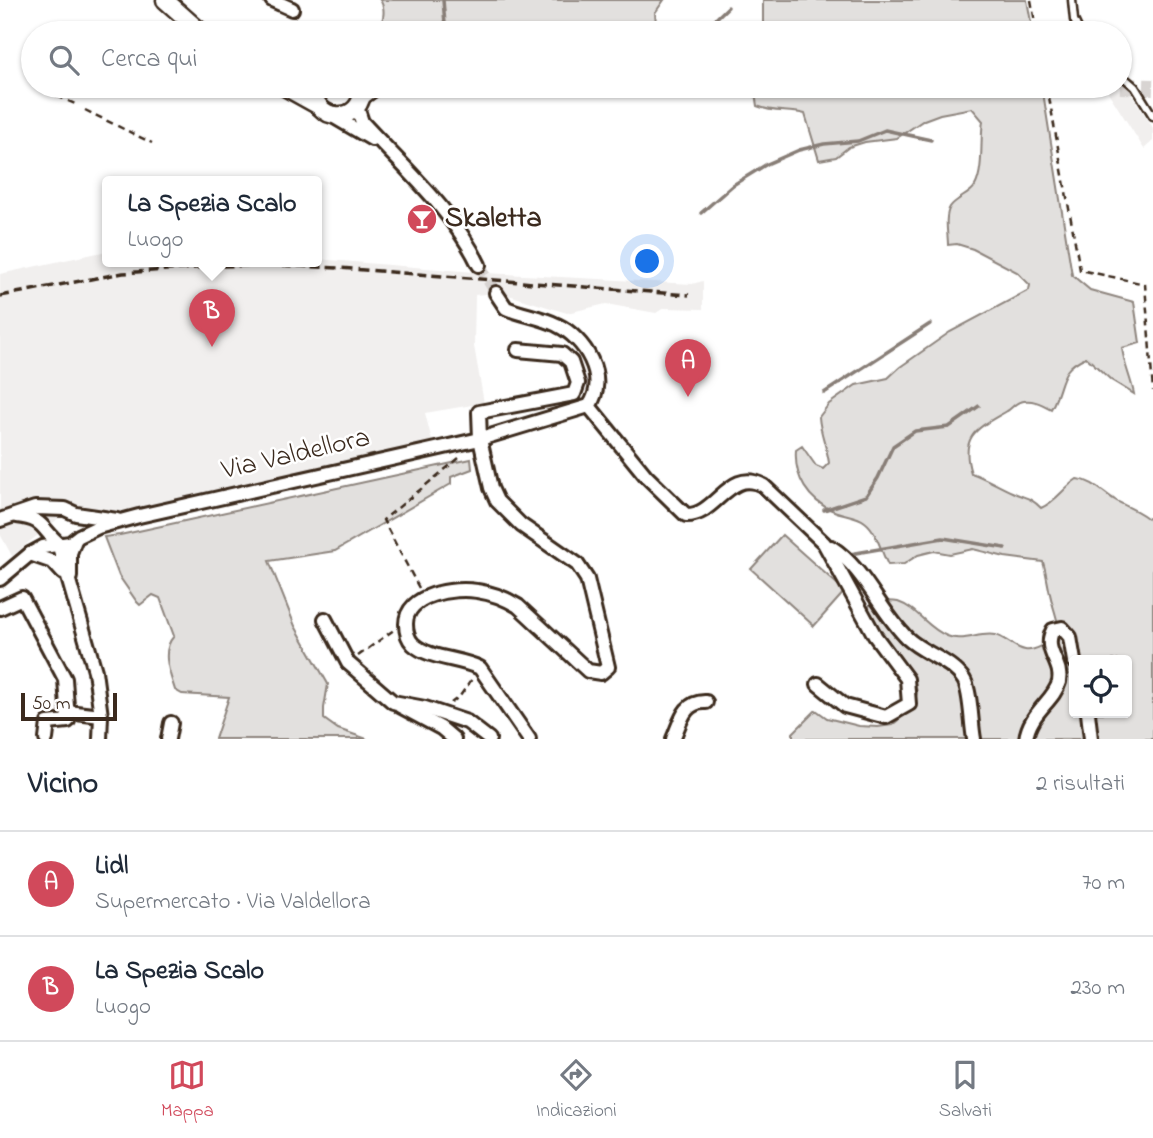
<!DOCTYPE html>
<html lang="it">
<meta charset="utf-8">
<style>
:root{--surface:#fff;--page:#f6f6f7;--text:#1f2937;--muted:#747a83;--line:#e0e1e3;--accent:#d1495b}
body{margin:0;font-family:"Indie Flower",sans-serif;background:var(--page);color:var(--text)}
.controls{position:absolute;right:21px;bottom:21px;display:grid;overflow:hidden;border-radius:7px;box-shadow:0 2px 5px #0004}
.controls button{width:63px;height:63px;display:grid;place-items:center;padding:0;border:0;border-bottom:2px solid var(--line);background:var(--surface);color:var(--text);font:35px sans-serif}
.scale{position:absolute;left:21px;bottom:18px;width:96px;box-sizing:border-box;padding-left:7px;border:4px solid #3b2a1e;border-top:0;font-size:19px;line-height:24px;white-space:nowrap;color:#3b2a1e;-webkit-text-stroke:5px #fff;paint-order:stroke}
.you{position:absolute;left:648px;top:262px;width:24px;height:24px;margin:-18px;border:5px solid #fff;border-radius:50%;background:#1a73e8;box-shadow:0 0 0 10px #1a73e833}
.badge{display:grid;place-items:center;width:46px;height:46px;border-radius:50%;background:var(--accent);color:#fff;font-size:23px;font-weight:700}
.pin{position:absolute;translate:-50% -58px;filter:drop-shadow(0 2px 4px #0008)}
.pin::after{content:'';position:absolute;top:37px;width:24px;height:21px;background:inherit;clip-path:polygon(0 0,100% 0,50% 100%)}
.popup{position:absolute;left:102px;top:176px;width:220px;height:91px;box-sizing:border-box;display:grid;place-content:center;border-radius:7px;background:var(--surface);filter:drop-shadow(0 2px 5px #0005);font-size:23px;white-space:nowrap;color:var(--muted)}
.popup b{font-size:26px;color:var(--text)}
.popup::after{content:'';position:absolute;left:50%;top:100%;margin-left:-14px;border:14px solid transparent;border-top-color:var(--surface)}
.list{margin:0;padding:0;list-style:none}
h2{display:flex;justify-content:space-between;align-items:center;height:91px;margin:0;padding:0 28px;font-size:30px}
h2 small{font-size:23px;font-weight:400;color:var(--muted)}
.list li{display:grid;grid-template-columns:46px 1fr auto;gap:21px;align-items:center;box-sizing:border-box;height:105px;padding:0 28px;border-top:2px solid var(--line)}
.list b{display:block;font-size:26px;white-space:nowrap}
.list p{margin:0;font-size:23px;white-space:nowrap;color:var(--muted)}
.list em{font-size:23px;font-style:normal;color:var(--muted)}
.icon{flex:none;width:38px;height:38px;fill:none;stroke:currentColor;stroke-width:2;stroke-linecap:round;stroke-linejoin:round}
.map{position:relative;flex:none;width:1153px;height:739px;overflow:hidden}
.search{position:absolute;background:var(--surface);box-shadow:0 2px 5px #0004;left:21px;right:21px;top:21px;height:77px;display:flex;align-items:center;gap:18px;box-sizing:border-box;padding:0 24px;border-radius:38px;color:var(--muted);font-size:26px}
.sheet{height:301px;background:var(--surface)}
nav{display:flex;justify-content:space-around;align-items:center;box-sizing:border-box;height:98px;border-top:2px solid var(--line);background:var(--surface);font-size:19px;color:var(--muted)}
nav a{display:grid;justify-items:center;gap:4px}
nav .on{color:var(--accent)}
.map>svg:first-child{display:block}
</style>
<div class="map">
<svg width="1153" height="739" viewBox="0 0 1153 739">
<rect width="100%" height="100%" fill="#fff"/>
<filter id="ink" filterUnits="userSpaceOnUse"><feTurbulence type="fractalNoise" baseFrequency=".0143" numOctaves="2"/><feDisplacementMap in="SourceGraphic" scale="14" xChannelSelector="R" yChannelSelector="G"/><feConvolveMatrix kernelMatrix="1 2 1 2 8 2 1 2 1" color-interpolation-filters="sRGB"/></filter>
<g filter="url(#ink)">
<g fill="#f1efee">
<polygon points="1124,83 1153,128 1153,141 1144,149 1108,92"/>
<polygon points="107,251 107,261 317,261 317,259 487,273 692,284 703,281 703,309 664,308 656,313 606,304 567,313 512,296 496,293 475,295 474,346 484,403 425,413 433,445 98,516 60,517 12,556 0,534 0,274"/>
</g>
<g fill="#e2e0de" stroke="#8e857e" stroke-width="2" fill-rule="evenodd">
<path d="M380,0H664L655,13L657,33H379C382,22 387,10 380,0Z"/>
<polygon points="763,0 1027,0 1033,33 763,33"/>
<path d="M754,86H1042L1072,275L1090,290L1134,302L1140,343L1122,348C1124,365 1131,378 1134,394L1111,380L1086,357C1057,370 1065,384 1051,409C1042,404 1031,398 1020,402C1015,403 1011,409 1007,411C978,428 959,435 971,473C986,478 998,486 1012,492C1026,499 1029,496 1041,508C1057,501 1063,488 1077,479C1094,481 1101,491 1115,500C1128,508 1142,511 1153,523V739H793V733L816,710L827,718L859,726L878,727L892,725L912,709L917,693L914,677L883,639L868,609L871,602C879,602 890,600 898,602C917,608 928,629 947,636C963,643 979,632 995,635C1006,638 1014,648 1025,650C1036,652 1050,641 1059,635C1059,622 1055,614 1052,602C1048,588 1047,575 1043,562L1005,557L973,549L950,554L934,551L918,555L904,564L888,565C881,552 877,531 865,522C857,515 843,515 834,511C808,501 794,477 796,450L802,446L816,466L823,469L829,463C827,447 820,433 819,417L829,404L856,385L888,378L900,367L950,332L1029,290L1030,285L1017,272L973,249L957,244L948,245C948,234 944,217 950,207C956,198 970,195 975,186C984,170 980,139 983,121L972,108L940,114L924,120L897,138L865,142L849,147L836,157L819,160L805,114C786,109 776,114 757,106ZM1074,660H1127V713H1074Z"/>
<path d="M471,459L472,469L451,477V484L335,551L269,561L295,626L328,684L324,708V719L338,729L367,739H215L229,697L182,694L175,690C170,674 160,651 174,636L160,598L153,595L140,605L137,602L119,576L104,537L120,535Z"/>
<polygon points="782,535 845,591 814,626 751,569"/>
</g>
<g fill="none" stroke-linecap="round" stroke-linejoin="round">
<g stroke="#887e77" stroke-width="3.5">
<polyline points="443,0 445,24 449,33"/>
<polyline points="701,33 728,7"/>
<polyline points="701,213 733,185 767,164 799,150 824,144 858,141 885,130 931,140"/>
<polyline points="824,393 930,324"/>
<polyline points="824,510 866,496 878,478 893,446 915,431 949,427 979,406"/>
<polyline points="850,554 943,538 1005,548"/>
</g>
<polyline stroke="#d8d4d2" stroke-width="12" stroke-dasharray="12 6" stroke-linecap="butt" points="479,265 496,293"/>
<polyline stroke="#d8d4d2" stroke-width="16" stroke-dasharray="16 8" stroke-linecap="butt" points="1120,86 1153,87"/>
<g stroke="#3b2a1e" stroke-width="11">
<g id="lane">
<polyline points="1072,0 1074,20 1080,33"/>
<polyline points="1120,74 1135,87 1153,116"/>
</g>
</g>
<g stroke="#3b2a1e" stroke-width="18">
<g id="street">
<polyline points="272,0 292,9"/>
<path d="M357,107L362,122C403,167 452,209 479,265"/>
<polyline points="331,115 372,139"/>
<path d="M518,350L562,354L571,362L578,383L574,394L479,412L480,439L491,488L497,501L521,525L577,564L587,579L608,667L601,673L588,671L518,606C505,598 492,593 477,591C454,587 406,594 406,624C406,631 408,639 413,644C429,659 460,658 480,668L529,739"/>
<path d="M589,406L646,476L686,515C717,516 729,466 764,486L824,543L875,636L907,679L909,704L886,717L845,706L818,684"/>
<path d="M17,516C44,519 41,528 58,543"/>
<polyline points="0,520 35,508 65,509 76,514 117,520"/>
<polyline points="58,543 95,671 101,716 100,739"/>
<path d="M831,547C865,569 879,610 907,638C924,654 951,660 964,680C971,692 971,724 974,739"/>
<polyline points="30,554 53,562 63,573"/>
<polyline points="70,577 70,553 75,540"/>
<path d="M0,579L30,554L43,547L70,543L79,536L98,527L139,516L480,439L589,406C609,378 585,338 557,325C541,317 522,315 506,308L496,293"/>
<polyline points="0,608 22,598 65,679 68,721 48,723 46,739"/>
<polyline points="325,619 348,663 393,702 425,708 467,722 489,739"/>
<polyline points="400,706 441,728 454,739"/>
<polyline points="68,712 101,716"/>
<polyline points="1088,713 1091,739"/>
<polyline points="168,739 171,723"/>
<path d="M673,739C681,721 684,701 706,702"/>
<path d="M1026,739C1029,713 1054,701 1059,682C1063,662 1042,651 1053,630L1062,628L1070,637L1074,661"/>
</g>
</g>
<g stroke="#3b2a1e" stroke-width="21">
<g id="secondary">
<polyline points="165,0 202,33"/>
<polyline points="283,86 319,106"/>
<path d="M315,86C309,124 366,126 362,86"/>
<polyline points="362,96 376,86"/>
</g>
</g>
<g stroke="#3b2a1e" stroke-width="2.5" stroke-dasharray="7 5" stroke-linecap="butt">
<polyline points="1031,0 1037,33"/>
<polyline points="1047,86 1080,270 1145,284 1153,391"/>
<polyline points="57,96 75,104"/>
<polyline points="85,110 152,143"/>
<polyline points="419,588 383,520 459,458"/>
<polyline points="358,656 395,629"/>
<polyline points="451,703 460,696 472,679"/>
</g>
<use href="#lane" stroke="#fff" stroke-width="6"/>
<use href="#street" stroke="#fff" stroke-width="12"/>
<use href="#secondary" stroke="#fff" stroke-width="16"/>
<polyline stroke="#3b2a1e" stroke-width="3.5" stroke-dasharray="10 5" stroke-linecap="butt" points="0,296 123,273 222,266 278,265 339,268 689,295"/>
</g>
</g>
<defs>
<g id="bar-disc" transform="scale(1.575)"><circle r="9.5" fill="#d1495b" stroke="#fff"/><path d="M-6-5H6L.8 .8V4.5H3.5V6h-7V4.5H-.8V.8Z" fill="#fff"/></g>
</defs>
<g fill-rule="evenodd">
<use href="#bar-disc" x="422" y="219"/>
</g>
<g text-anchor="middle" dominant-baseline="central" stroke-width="5" stroke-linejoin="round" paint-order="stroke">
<g font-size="28" font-weight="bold" fill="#3b2a1e" stroke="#fff" text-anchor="start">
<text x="445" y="219">Skaletta</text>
</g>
<g font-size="28" fill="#3b2a1e" stroke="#fff">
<text transform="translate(296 455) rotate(-13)">Via Valdellora</text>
</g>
</g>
</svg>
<div class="controls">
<button><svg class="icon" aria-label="locate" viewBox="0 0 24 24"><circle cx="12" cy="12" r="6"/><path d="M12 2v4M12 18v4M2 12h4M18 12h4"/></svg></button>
</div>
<div class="scale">50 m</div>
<div class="you"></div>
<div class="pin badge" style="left:688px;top:397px">A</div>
<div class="pin badge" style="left:212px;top:347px">B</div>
<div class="popup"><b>La Spezia Scalo</b>Luogo</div>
<div class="search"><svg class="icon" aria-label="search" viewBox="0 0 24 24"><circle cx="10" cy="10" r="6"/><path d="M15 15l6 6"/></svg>Cerca qui</div>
</div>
<section class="sheet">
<h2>Vicino<small>2 risultati</small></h2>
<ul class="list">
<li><span class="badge">A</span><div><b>Lidl</b><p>Supermercato · Via Valdellora</p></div><em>70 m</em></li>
<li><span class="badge">B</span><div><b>La Spezia Scalo</b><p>Luogo</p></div><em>230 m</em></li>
</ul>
</section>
<nav>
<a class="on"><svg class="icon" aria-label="map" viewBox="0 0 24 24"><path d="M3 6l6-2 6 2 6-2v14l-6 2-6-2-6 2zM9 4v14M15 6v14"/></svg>Mappa</a>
<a><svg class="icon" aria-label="directions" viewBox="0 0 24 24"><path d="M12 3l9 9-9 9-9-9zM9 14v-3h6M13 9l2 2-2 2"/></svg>Indicazioni</a>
<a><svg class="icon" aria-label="saved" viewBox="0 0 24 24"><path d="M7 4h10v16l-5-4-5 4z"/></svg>Salvati</a>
</nav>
